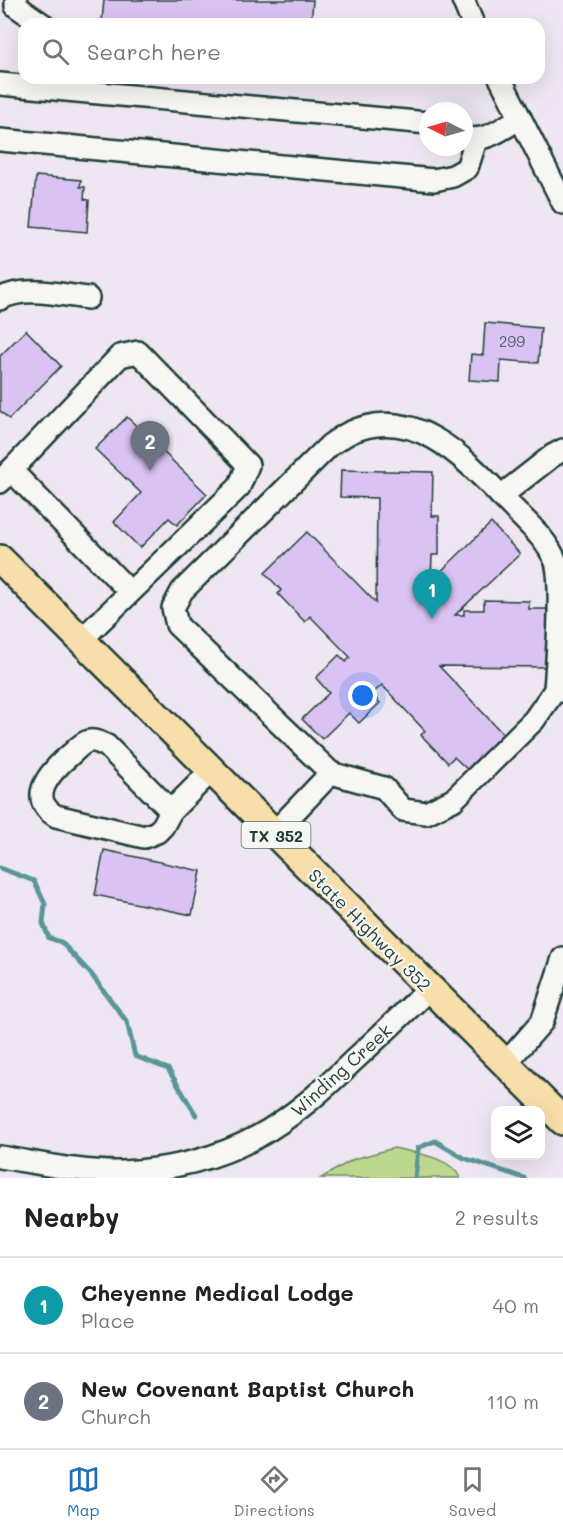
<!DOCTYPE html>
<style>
:root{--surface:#fff;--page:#f2f2f2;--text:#222;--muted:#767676;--line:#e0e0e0;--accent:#1f6fb2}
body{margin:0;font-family:Mali,sans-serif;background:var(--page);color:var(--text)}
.controls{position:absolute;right:18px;bottom:18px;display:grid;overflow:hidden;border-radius:12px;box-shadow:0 6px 24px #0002}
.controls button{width:54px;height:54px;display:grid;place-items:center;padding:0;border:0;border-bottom:2px solid var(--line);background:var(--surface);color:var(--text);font:30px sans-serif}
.compass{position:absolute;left:419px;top:102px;width:54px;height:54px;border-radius:50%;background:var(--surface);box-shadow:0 6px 24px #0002;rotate:275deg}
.you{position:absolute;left:363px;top:696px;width:21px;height:21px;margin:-15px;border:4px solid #fff;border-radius:50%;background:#1a73e8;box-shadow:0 0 0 9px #1a73e833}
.badge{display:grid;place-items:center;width:39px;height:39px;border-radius:50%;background:var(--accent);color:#fff;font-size:20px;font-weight:700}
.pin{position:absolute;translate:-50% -50px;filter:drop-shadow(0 2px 3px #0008)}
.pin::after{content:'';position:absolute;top:32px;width:21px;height:18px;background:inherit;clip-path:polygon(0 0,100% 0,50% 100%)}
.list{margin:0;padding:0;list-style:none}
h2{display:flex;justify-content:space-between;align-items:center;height:78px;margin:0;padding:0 24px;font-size:26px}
h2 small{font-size:20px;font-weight:400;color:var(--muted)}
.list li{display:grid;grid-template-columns:39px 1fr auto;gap:18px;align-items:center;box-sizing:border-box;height:96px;padding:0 24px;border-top:2px solid var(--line)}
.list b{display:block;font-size:22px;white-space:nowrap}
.list p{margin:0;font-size:20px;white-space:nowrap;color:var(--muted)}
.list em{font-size:20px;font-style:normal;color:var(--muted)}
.icon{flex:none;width:33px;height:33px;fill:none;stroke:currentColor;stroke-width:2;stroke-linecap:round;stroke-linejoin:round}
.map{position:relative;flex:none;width:563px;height:1178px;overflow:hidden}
.search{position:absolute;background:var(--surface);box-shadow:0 6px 24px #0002;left:18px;right:18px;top:18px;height:66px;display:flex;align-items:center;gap:15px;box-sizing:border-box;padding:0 21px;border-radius:18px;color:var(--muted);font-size:22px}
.sheet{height:270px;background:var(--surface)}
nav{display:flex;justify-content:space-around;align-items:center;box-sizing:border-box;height:84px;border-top:2px solid var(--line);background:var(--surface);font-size:16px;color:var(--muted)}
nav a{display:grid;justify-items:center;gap:3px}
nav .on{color:var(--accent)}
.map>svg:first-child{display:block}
</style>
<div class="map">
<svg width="563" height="1178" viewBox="0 0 563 1178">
<rect width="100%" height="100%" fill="#eee6f2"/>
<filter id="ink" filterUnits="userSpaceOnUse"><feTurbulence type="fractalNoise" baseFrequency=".0167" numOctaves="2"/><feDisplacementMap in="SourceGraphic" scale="12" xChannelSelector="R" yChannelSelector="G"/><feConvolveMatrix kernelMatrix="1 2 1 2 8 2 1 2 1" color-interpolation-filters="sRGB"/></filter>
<g filter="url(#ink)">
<path fill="#bdd78f" stroke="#6e8a62" stroke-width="1.5" d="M394,1148C414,1153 452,1157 460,1178H321L354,1159Z"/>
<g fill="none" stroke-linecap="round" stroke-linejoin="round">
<g stroke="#599698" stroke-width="5">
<polyline points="0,868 34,881 45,904 43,923 49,938 61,942 91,974 127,1022 135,1056 168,1069 196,1115"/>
<polyline points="415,1178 418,1148 435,1141 464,1158 524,1178"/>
</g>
</g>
<g fill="#dac2f2" stroke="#1f3d34" stroke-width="1.5">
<polygon points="104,0 313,0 311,24 135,24 102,21"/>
<polygon points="36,176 81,180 80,187 85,187 84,199 89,200 87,232 31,227"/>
<polygon points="485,323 541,328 538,363 501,360 500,382 469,380 471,354 483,355"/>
<polygon points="26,330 61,366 9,419 0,411 0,356"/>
<polygon points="127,417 207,494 177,525 169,518 140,548 114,522 141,493 95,449"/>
<polygon points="341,470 433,472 432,516 439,516 439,555 432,555 431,581 491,523 520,554 455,615 464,615 464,610 484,610 484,600 529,601 529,609 551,609 549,667 439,666 505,736 469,771 454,757 448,763 421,735 425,731 382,685 372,694 380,703 359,723 349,713 322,739 302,719 329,693 316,678 339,655 346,662 350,657 310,616 305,622 278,594 281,590 265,573 307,532 376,603 377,498 340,497"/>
<polygon points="104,850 201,871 192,915 95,895"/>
</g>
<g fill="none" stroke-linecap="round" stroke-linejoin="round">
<g stroke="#1f3d34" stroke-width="26">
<g id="minor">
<polyline points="16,0 16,6 42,24"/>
<polyline points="463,0 473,24"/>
<polyline points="500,78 563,203"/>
<polyline points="0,84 428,123"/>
<path d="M465,138C486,142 502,129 520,118"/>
<polyline points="0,140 434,180 453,176 467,168 476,140"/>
<path d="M0,299C24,285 61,295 88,298"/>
<polyline points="11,470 130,592"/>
<polyline points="0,482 120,356 138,352 248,465 239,487 81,640"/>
<polyline points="501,496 552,456 563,450"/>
<path d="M331,773L177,625L173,608L182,591L330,445C336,441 343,436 349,433C415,402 467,461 508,503C525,521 547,539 556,562C563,587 557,660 555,690"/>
<path d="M171,811L107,746C101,743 95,740 89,741C81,743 75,751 70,755C52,770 25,798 56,816L144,837L157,832L163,826L171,811L211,771"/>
<polyline points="274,833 331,773 384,788 403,810 426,813 453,800 534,720 555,690 563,691"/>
<polyline points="505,1064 542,1022 563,958"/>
<path d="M0,1157C39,1163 83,1173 122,1172C168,1170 216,1159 257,1137C293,1117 324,1089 353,1061C379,1037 404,1013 429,989"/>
</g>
</g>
<g stroke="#1f3d34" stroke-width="32">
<polyline id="major" points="0,559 563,1121"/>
</g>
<use href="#minor" stroke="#f6f6f2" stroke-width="21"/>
<use href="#major" stroke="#f8deab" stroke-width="27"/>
</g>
</g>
<g text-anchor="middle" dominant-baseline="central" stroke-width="4.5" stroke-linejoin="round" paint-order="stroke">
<g font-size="15" fill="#4e5e64">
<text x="512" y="341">299</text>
</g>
<rect fill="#f6f6f2" stroke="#60746d" stroke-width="1.5" x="241.5" y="822" width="69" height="26" rx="4.5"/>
<g font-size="16" font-weight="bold" fill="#1f3d34">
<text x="276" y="835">TX 352</text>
</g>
<g font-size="18" fill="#1f3d34" stroke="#f6f6f2">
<text transform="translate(370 930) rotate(45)">State Highway 352</text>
<text transform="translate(341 1070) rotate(-42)">Winding Creek</text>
</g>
</g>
</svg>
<div class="controls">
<button><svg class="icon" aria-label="layers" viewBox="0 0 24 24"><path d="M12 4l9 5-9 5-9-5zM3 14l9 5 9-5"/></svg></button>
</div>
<svg class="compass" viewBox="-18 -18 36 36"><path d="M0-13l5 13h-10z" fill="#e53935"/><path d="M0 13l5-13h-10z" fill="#767676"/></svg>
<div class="you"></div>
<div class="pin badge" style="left:432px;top:619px;background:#0f9aa8">1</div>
<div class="pin badge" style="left:150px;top:471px;background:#6b7280">2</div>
<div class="search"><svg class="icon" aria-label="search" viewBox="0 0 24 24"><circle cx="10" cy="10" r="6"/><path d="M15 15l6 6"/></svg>Search here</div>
</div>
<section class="sheet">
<h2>Nearby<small>2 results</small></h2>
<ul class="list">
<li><span class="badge" style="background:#0f9aa8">1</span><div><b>Cheyenne Medical Lodge</b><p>Place</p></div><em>40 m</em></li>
<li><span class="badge" style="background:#6b7280">2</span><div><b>New Covenant Baptist Church</b><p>Church</p></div><em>110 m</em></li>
</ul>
</section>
<nav>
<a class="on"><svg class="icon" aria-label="map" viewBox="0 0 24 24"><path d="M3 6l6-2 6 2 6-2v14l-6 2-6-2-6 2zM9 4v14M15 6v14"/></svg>Map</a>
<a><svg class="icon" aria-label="directions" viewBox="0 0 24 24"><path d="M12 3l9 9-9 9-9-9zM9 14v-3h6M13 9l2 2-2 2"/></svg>Directions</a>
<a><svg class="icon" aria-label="saved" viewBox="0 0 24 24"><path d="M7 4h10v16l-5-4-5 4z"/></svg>Saved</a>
</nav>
